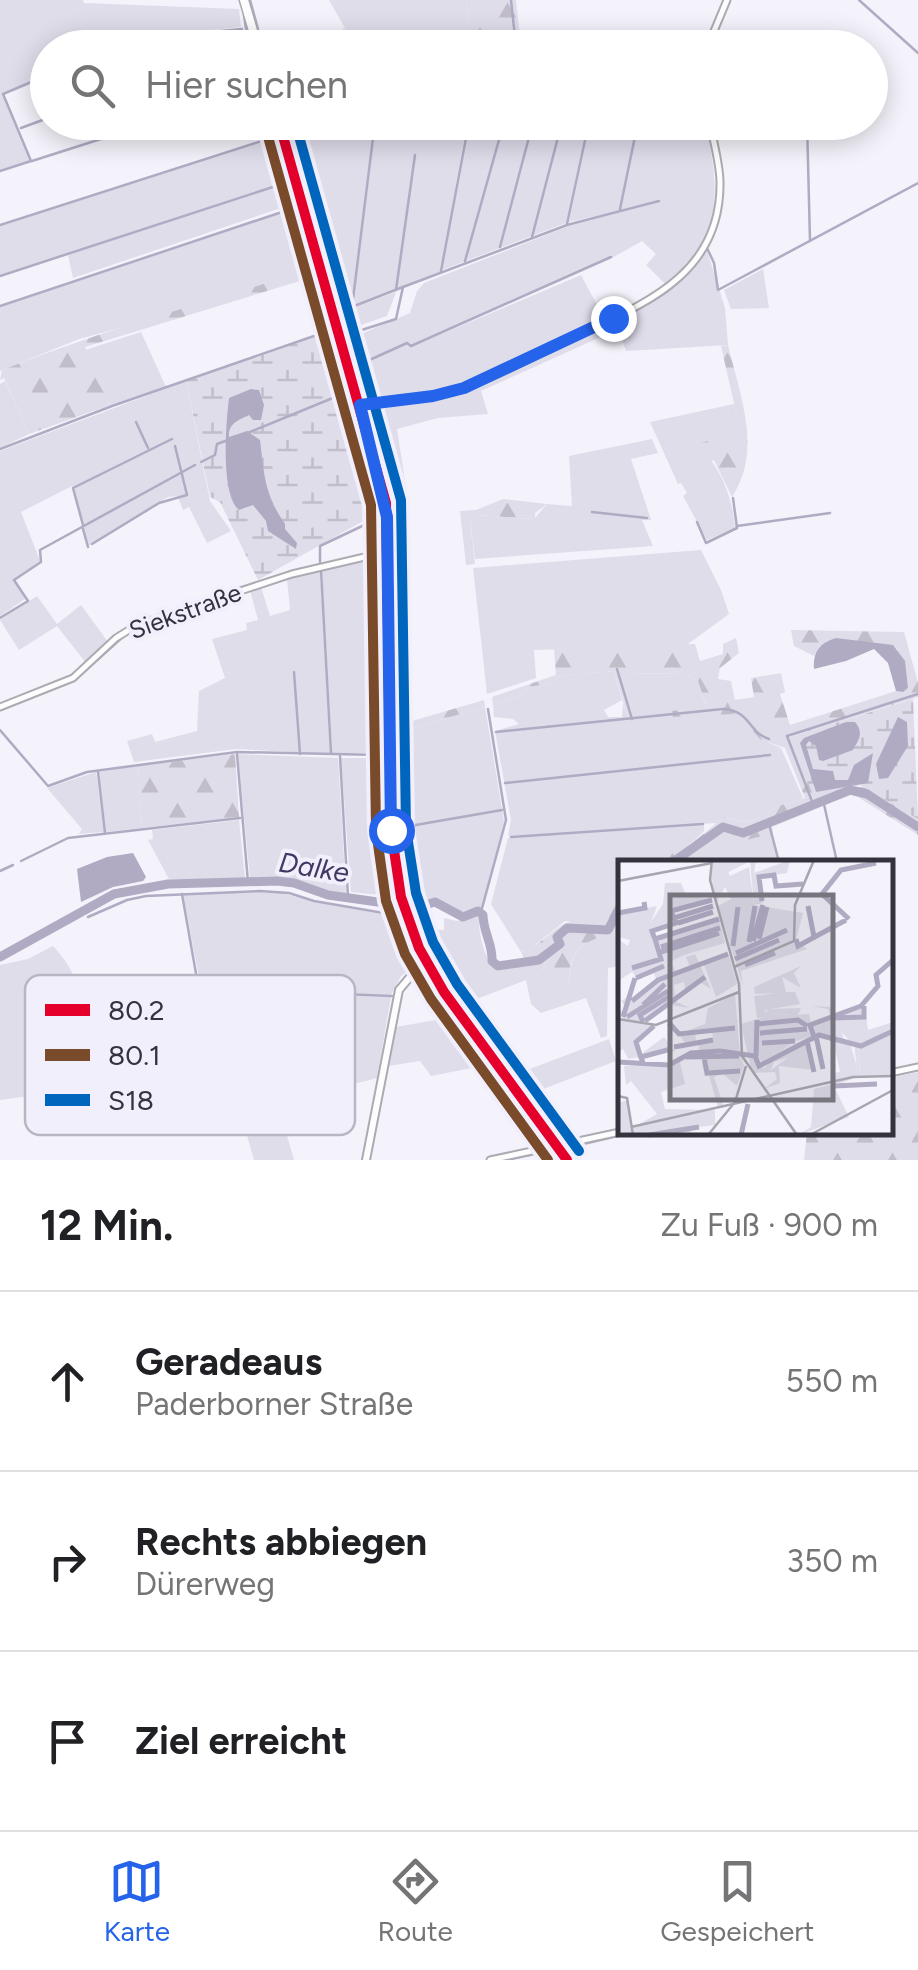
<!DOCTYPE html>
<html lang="de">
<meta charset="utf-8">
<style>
:root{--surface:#fff;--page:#f2f2f2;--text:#202124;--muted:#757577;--line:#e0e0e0;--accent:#2563eb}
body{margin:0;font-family:Figtree,sans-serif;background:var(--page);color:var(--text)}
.stop{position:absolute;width:30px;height:30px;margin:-22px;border:8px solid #2563eb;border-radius:50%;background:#fff}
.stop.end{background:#2563eb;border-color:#fff;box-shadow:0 2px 10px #0008}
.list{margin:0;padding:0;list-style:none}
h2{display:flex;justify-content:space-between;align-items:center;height:130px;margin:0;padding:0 40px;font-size:42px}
h2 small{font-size:32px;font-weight:400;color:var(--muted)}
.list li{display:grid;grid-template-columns:65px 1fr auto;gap:30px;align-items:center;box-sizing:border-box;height:180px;padding:0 40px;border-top:2px solid var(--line)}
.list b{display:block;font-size:38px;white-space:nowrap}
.list p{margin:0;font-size:32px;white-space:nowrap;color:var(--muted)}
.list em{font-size:32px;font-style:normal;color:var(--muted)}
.icon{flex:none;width:55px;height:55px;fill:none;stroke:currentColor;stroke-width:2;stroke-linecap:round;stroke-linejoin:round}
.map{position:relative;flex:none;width:918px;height:1160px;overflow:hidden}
.search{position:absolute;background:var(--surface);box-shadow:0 5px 25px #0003;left:30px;right:30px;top:30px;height:110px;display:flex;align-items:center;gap:25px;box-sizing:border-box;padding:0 35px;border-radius:55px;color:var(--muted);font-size:38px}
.sheet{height:670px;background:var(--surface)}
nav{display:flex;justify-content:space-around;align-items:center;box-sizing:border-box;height:140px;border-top:2px solid var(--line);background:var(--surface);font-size:28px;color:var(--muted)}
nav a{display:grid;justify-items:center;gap:5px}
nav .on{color:var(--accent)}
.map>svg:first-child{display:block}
</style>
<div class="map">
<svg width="918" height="1160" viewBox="0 0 918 1160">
<defs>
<pattern id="forest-firs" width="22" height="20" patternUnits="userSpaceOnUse" patternTransform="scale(2.5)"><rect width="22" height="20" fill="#e0ddeb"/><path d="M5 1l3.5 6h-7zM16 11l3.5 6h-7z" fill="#c1beca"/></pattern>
<pattern id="wetland-marsh" width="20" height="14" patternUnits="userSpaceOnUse" patternTransform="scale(2.5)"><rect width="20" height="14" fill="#e0ddeb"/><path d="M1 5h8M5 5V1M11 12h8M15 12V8" fill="none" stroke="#c1beca"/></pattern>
</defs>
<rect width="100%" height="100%" fill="#f4f2fa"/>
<g fill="#e0ddeb">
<polygon points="0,0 83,0 84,3 239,9 241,27 125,39 106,47 48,48 47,74 3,94 30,161 0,171"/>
<polygon points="329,0 466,0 472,47 334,47 334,35 345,28"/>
<polygon points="284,123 374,123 351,306 338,311"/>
<polygon points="376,123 467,123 440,272 353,305"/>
<polygon points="470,123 588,123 566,223 442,270"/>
<path d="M590,123H706C719,193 725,232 667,286L646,265L656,254L642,241L612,258L411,345L408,343L411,347L581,275L604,318C540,348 437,409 365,397L355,368L407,342L354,366L347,340L410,313L417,291L424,283L569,226L660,202L569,222Z"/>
<polygon points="273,139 286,182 0,276 0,226"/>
<polygon points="286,183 293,204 73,278 68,255"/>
<polygon points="294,209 310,270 165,316 79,339 0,371 0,307"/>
<path d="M707,251L725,308L728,345L626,351L616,321C654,303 684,287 707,251Z"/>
<polygon points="763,269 769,308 731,309 724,290"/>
<polygon points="396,292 387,316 344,331 339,313"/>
<polygon points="612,325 614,331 481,391 488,414 438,418 397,429 410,514 392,515 390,493 366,411 373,406 434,400 463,393"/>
<polygon points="141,332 166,387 110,405 85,350"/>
<polygon points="5,381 29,434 0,448 0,384"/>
<polygon points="186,381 210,501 231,531 207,543 189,507 183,510 178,497 187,495 168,497 88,546 72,486 21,512 40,561 13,580 25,599 0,616 0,451"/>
<path d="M734,404L742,435L696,444C721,467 732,495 735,528L707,540L683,496L687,493L681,483L678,484L650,422Z"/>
<polygon points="652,439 658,453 631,459 651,520 642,520 653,546 475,559 470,521 477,515 534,519 547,504 572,506 569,456"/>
<polygon points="701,550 721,590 729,614 688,644 678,646 534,650 536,678 487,694 473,568"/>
<polygon points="367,559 380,595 381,753 332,753 322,570"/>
<polygon points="320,570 330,754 236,749 134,762 127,741 152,734 155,742 197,731 199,691 225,678 212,639 247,630 246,623 258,620 250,590 261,587 270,616 290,610 287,579"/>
<polygon points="37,596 57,624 81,605 108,642 86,663 57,626 19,650 0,620"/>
<path d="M614,671L622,700L604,710L608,717H622L623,703L628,718L633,717L620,673L687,674L698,681L706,706L673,711V716C692,715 729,706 744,720C762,737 755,737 781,748L803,798C793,802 780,804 771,810C748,823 753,825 724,817L717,823L508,836L511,820L495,731L519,724L513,719L494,717L493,706L526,693L528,687L548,684L560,676Z"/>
<polygon points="485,707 504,821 483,907 462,912 436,899 409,901 397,829 404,827 401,731"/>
<polygon points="238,754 338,758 346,893 330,892 295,880 250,879"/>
<polygon points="341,758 379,758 381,845 390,896 351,892"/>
<polygon points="138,766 142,828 106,832 99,772"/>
<polygon points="96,772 104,832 79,834 82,829 47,788"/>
<polygon points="239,820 245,879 169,879 148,840 153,839 152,830"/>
<path d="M704,825V831C678,859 657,862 620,862V885L600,926L565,921L530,949L521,952L491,904L508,838Z"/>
<polygon points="771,833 778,862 678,862 694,853 710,853 724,841 743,841"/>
<polygon points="278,892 315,902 397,917 418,965 401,976 391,995 290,991 223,1004 204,1004 183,893"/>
<path d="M474,915L479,916C478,933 484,960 498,971L527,965V978L537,977L546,963H555L569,990C569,946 582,942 620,931V966L608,968L607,1036L601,1038L586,998L541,1013L531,1004L526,980L461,1005L417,929L444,930V918L457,921Z"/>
<path d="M53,946C76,971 84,994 80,1028C79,1042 76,1054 81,1068L37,1095L0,1100V965L28,959Z"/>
<polygon points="291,994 391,997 377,1078 350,1085 347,1063 324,1070 296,1013 247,1026 279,1108 294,1160 254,1160 229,1072 218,1007"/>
<polygon points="452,1017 487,1065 431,1076 420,1061 388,1066 396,1027"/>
<polygon points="609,1039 616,1061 525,1096 513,1079 514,1075"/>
</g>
<g fill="url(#forest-firs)">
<polygon points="466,0 516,0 521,44 510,47 472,47"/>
<path d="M310,270L313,277L85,347L110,405L29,434L4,378L0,380L2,370C102,330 207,302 310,270Z"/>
<path d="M728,345C740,395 763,451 732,497L714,460L702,464L695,444L741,434L721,346Z"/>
<polygon points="503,499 547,504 535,513 535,519 477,515 470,522 475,564 466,565 460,511 476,510"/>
<path d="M791,630L904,632L918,683V697L790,737L850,786L869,788L918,819V835L853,794L772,827L773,833L743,841H724L710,853H694L678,862H656L691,844L724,817C757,826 747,822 772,809C782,804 794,801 805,798L785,748L760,739L744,721L733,714L673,717L672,711L706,705L698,681L687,674L621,673L633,717L628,718L614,671L560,676L548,684L528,687L526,693L493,706L492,697L556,675L554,647L695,644L700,661L723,654V644L736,638L739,653L720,668L718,679L731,681L735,700L754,697L751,678L781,673L785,692L780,694L790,725L896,691L903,692L908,688L897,649L820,646L814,656L794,646Z"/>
<polygon points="484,700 485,707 401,731 404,828 397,829 395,726"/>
<polygon points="235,754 239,817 142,828 138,766"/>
<path d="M620,885V931C582,942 568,946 569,990L556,987L554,963H546L537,977L527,979V965L521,952C555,941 557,909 600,926Z"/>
<polygon points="918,1072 918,1160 804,1160 807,1133 890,1132 891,1078"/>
</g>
<g fill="url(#wetland-marsh)">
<polygon points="314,337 329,338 372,491 373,506 363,521 258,580 220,502 210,497 186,381"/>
<polygon points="913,699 918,819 860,785 815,800 790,737"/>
</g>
<g fill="#b0abc3">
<path d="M251,389L259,390L264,405L261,420H253L249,415C238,420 228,424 229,437L247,431L260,440C264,472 264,494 285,524V529L297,543L296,549L268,531L266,521L253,505L239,510C220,494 226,423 229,398Z"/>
<path d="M836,638L893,645L905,661L908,688L903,692L896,691L888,663L874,649L846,661L814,669C813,651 820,643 836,638Z"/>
<polygon points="898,717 907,722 908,746 888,778 879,779 876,764"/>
<path d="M846,722H855C864,733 859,739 853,750L823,761L819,760L816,746L809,741L806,745L813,769L833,771L835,780H848L854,765L873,753L868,783L816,792L800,743L804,738Z"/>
<polygon points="133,853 146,877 143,881 113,887 81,902 77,869 107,857"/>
</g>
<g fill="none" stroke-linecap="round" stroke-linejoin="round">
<g stroke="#b0abc3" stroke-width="2.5">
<polyline points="240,0 241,4"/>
<polyline points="250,0 258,29"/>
<polyline points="511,0 515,37"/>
<polyline points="859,0 918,53"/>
<polyline points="244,15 246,29"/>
<polyline points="243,37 246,48"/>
<polyline points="108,48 126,40 242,29"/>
<polyline points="807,122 810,241"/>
<polyline points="21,128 48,118"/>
<polyline points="32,161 154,122"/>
<polyline points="0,171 31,161 3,94 48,75"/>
<polyline points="620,209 638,122"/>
<polyline points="567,224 589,122"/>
<polyline points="0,225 271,138 267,122"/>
<polyline points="532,237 562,122"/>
<polyline points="500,247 533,122"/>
<polyline points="465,261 504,122"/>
<polyline points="441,271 469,122"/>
<polyline points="0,276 285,183"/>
<polyline points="396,290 415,155"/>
<polyline points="0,306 294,208"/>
<polyline points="352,307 375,122"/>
<polyline points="344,310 403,287"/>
<polyline points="615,314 628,308"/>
<path d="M618,320C655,301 685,285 707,248L714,263L718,290L918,183"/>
<polyline points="581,331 604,320"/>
<polyline points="343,336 396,319 403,287 567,225 659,201"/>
<polyline points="346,338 354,367 407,343 411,346 611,257"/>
<polyline points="538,357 600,328"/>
<polyline points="477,380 561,340"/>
<polyline points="361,394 365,399 371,400 433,393 456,387"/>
<polyline points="375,405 433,399 481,384"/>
<polyline points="136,422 148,448"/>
<polyline points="245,434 340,395"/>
<polyline points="0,449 112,406 314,336 335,337"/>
<polyline points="201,462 215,455 217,444 228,440"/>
<polyline points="592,512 647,518"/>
<polyline points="697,522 706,543 737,528 733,498"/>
<polyline points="83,525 73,488 172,439"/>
<polyline points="737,526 830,513"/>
<polyline points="83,529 88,547"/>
<polyline points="92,544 159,503 187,495 175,446"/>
<polyline points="320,562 320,546 377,519"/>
<polyline points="321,570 331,753"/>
<polyline points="384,596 386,846 394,891"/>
<polyline points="392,597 398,850"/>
<polyline points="0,618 28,601 14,580 41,562 40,550 195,465"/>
<polyline points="617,669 632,719"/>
<polyline points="294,672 300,754"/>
<polyline points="0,710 75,680 125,635"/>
<polyline points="0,730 48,786 87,772 237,752 380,755"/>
<path d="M496,732L723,709C752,711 747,732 769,739"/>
<polyline points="237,754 248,882"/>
<polyline points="340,756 348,897"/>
<polyline points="98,772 105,833"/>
<polyline points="505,783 770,755"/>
<polyline points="823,800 837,862"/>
<polyline points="813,804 787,736 918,694"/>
<polyline points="769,824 779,862"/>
<polyline points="404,827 502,810"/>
<polyline points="511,837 703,824"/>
<polyline points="21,861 68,838 240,818"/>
<polyline points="0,871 13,865"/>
<polyline points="402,878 409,905"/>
<polyline points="182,894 201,1002 205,1007 291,992 392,996"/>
<polyline points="395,898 397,904"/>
<polyline points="481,912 506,820 488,709"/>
<polyline points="88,917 127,900 146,896 260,891 289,893 314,901 395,915"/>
<polyline points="341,996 351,1084"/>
<polyline points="890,1076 918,1070"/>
<polyline points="560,1142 620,1129"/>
<polyline points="575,1146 634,1132"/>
<polyline points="568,1154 572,1160"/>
<polyline points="506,1160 549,1151"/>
</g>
<g stroke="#b0abc3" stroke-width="9">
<polyline points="673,862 723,827 743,833 850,790 867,794 918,827"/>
<path d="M0,957L114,894L168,884L277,881L294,883L328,895L392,904L422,906L435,902L463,917L478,911L483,915C483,932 493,944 492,961L498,966L539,960L560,944L557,937L567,928L608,930L620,907"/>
</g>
<g stroke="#acabb2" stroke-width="9">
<g id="minor">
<polyline points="707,48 727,0"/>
<path d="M359,405C384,399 411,400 436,395C481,386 522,362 563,342C635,307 721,280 720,183C720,163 713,142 710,122"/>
<polyline points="0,707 73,678 116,638 137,625 292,574 386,552"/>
<polyline points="890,1073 918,1067"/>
<polyline points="490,1160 620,1132"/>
</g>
</g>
<g stroke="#acabb2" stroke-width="10">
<polyline id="tertiary" points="366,1160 399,990 410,977 428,966"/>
</g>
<g stroke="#acabb2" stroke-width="11">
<g id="secondary">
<polyline points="244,0 258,48"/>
<polyline points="279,122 386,503 391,830 401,897 419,948 444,992 567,1160"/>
</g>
</g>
<use href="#minor" stroke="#fdfdfe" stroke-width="5"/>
<use href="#tertiary" stroke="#fdfdfe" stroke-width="6"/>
<use href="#secondary" stroke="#fdfdfe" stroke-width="8"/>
<g stroke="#f2effd" stroke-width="18">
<polyline id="bus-1" points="279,122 386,503 391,830 401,897 419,948 444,992 567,1160"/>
</g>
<g stroke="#f2effd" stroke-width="18">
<polyline id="bus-2" points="265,126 371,505 376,830 386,901 405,954 431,999 548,1160"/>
</g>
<g stroke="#f2effd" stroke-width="18">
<polyline id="bus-3" points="295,122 401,500 406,829 416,893 433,942 457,984 579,1151"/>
</g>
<use href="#bus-1" stroke="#e4002b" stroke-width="10"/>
<use href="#bus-2" stroke="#7a4b2a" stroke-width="10"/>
<use href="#bus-3" stroke="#0065bd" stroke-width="10"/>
</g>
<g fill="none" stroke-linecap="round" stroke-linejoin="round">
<polyline stroke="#2563eb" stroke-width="12" points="391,830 387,517 360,405 433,396 464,388 613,318"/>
</g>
<g text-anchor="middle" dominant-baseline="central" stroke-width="8" stroke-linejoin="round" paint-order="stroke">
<g font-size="25" fill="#34323c" stroke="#f2effd">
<text transform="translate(185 611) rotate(-20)">Siekstraße</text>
</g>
<g font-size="28" font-style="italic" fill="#433864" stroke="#f2effd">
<text transform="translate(314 867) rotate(9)">Dalke</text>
</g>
</g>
<g transform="translate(618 860)">
<rect width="275" height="275" fill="#f4f2fa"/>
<path d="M131,7L136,45L185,53L178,80L189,89L123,111L125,126L100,46L113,39L107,27L99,41L93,22L109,9L112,16ZM47,23H63L68,35L95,40L53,51L58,63L34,71L37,79L101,59L107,83L66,95L47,104L53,102L58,112L72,107L68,97L77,94L93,129L83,123L68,131L66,122L56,125L57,141L72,148L51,145L25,162L34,165L18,182L23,194L46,177L57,191L10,199L5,189L0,192V160L6,157L0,153L8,148L3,141L11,136L14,141L39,120L35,112L20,118L14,112L0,121V79L10,86L12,80L0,77V53L39,46L33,62L45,44ZM183,106L176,113L183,128L164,117L168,132H177L182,144L147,150V155L174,154L195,176L178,181L164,190L159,199L145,203L137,196L139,206L153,210L169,198L167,190L189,182L195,210L161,206L162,223L146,229L159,219L157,212L134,213L123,164L146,157L139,158L136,136L159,133L137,134L136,127ZM117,134L122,194L82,191L79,182L95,180L94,168L77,170L78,181L67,183L61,174L87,164L90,148ZM246,140L250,170L275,162V170L246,185L231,180L240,210L222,212L216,183L231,180L223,172L215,174L214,160L247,158ZM275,172V215L242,216L240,187ZM85,193L123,197L126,206L119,226L105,214L96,217L106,247L100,248ZM62,202L67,224L43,232L47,249L97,250V265L73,268V275L0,272V243L9,240L14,268L39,254L13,221L8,225L6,206Z" fill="#e0ddeb"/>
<path d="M95,0H138L136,13L172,0L169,13L142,17L145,43L136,45L132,1L93,21ZM193,146L213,147L216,158L193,166L197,176L205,174L216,181L236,179L243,185L255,183L240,188L242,216L216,226L231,257L180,275L193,267L196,229L216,224L215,213L239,209L236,183H216L203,176L167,190L169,198L156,202L153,210L146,208L164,190L195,175L183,162H172L174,154H163L164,162L161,154L140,158L151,149L183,148L180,155L191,154L193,163L213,157L210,149Z" fill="#e0ddeb"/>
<path d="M111,95L119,124L98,137L85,102ZM245,146L246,157L214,159L215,173L223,171L226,179L197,177L192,165Z" fill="#e0ddeb"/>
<path fill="none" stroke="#b0abc3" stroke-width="5" d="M144,41L141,17L156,15L158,26L185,24M190,46L196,77M0,53L27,48L26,42M56,58L95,46M231,59L204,34L223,10L258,3M60,63L95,52M36,77L34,71L58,63L53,51L94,40M141,79L149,47M178,79L180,86L228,60M135,81L145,45M131,82L137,46M115,86L120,47M43,87L102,68M43,92L101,73M118,93L169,70M117,99L161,80M127,105L157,93M14,108L43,99L37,79L101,59M18,118L46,106M14,141L40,120L110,94M25,145L47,124M5,157L17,118M9,157L50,131M214,158L246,157V146M27,161L87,117M25,162L22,155L52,136M51,163L61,174L117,168M140,164L180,160L189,166M142,173L189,169M198,176L205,209M196,177L192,165L243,146L260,126L258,115L275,100M189,181L196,212M144,183L177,181M56,187L95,180M85,193L89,213L122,211M138,196L139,160M68,197L121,196M23,198L18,182L36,166M0,202L51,205L73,193L102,191L137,196L141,206L201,175L243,186L275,171M25,203L23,197L53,189M216,226L259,224M31,275L81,267M123,275L130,244"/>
<path fill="none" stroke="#a7a5ae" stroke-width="2.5" d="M94,0L92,20L121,124L124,196L179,275M0,21L94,3M116,107L176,81L177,45L196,0M0,159L38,165L121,132M0,236L9,238L15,275M13,267L235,217L275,216M90,275L117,242L128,206M192,275L275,230"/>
<path fill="#77757e" fill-opacity="0.15" stroke="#77757e" stroke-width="5" d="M52,35H215V240H52Z"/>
<rect width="275" height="275" fill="none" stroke="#34323c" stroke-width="5"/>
</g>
<rect x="25" y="975" width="330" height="160" rx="15" fill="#f2effd" stroke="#b9b6c3" stroke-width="2.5"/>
<rect x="45" y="1004" width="45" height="12" fill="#e4002b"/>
<rect x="45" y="1049" width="45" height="12" fill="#7a4b2a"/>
<rect x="45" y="1094" width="45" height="12" fill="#0065bd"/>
<g font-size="28" fill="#34323c">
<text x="108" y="1020">80.2</text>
<text x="108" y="1065">80.1</text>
<text x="108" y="1110">S18</text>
</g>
</svg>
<div class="stop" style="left:391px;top:830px"></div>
<div class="stop end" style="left:613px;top:318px"></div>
<div class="search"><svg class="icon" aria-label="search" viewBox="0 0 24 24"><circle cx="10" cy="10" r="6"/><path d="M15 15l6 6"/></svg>Hier suchen</div>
</div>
<section class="sheet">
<h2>12 Min.<small>Zu Fuß · 900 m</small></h2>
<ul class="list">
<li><svg class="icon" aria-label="ahead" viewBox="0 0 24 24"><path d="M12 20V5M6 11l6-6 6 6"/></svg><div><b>Geradeaus</b><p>Paderborner Straße</p></div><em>550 m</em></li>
<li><svg class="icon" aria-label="right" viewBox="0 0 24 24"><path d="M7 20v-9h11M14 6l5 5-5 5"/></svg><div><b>Rechts abbiegen</b><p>Dürerweg</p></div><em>350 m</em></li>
<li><svg class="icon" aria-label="arrive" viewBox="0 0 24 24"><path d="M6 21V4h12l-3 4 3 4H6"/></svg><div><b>Ziel erreicht</b></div></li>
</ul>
</section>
<nav>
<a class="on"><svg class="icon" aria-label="map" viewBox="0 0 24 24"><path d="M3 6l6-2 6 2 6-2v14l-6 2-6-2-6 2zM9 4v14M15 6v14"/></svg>Karte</a>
<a><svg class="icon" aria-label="directions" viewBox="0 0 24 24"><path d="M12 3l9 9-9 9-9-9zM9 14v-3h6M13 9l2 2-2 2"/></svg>Route</a>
<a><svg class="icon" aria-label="saved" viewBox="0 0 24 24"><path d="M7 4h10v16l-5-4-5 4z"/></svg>Gespeichert</a>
</nav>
